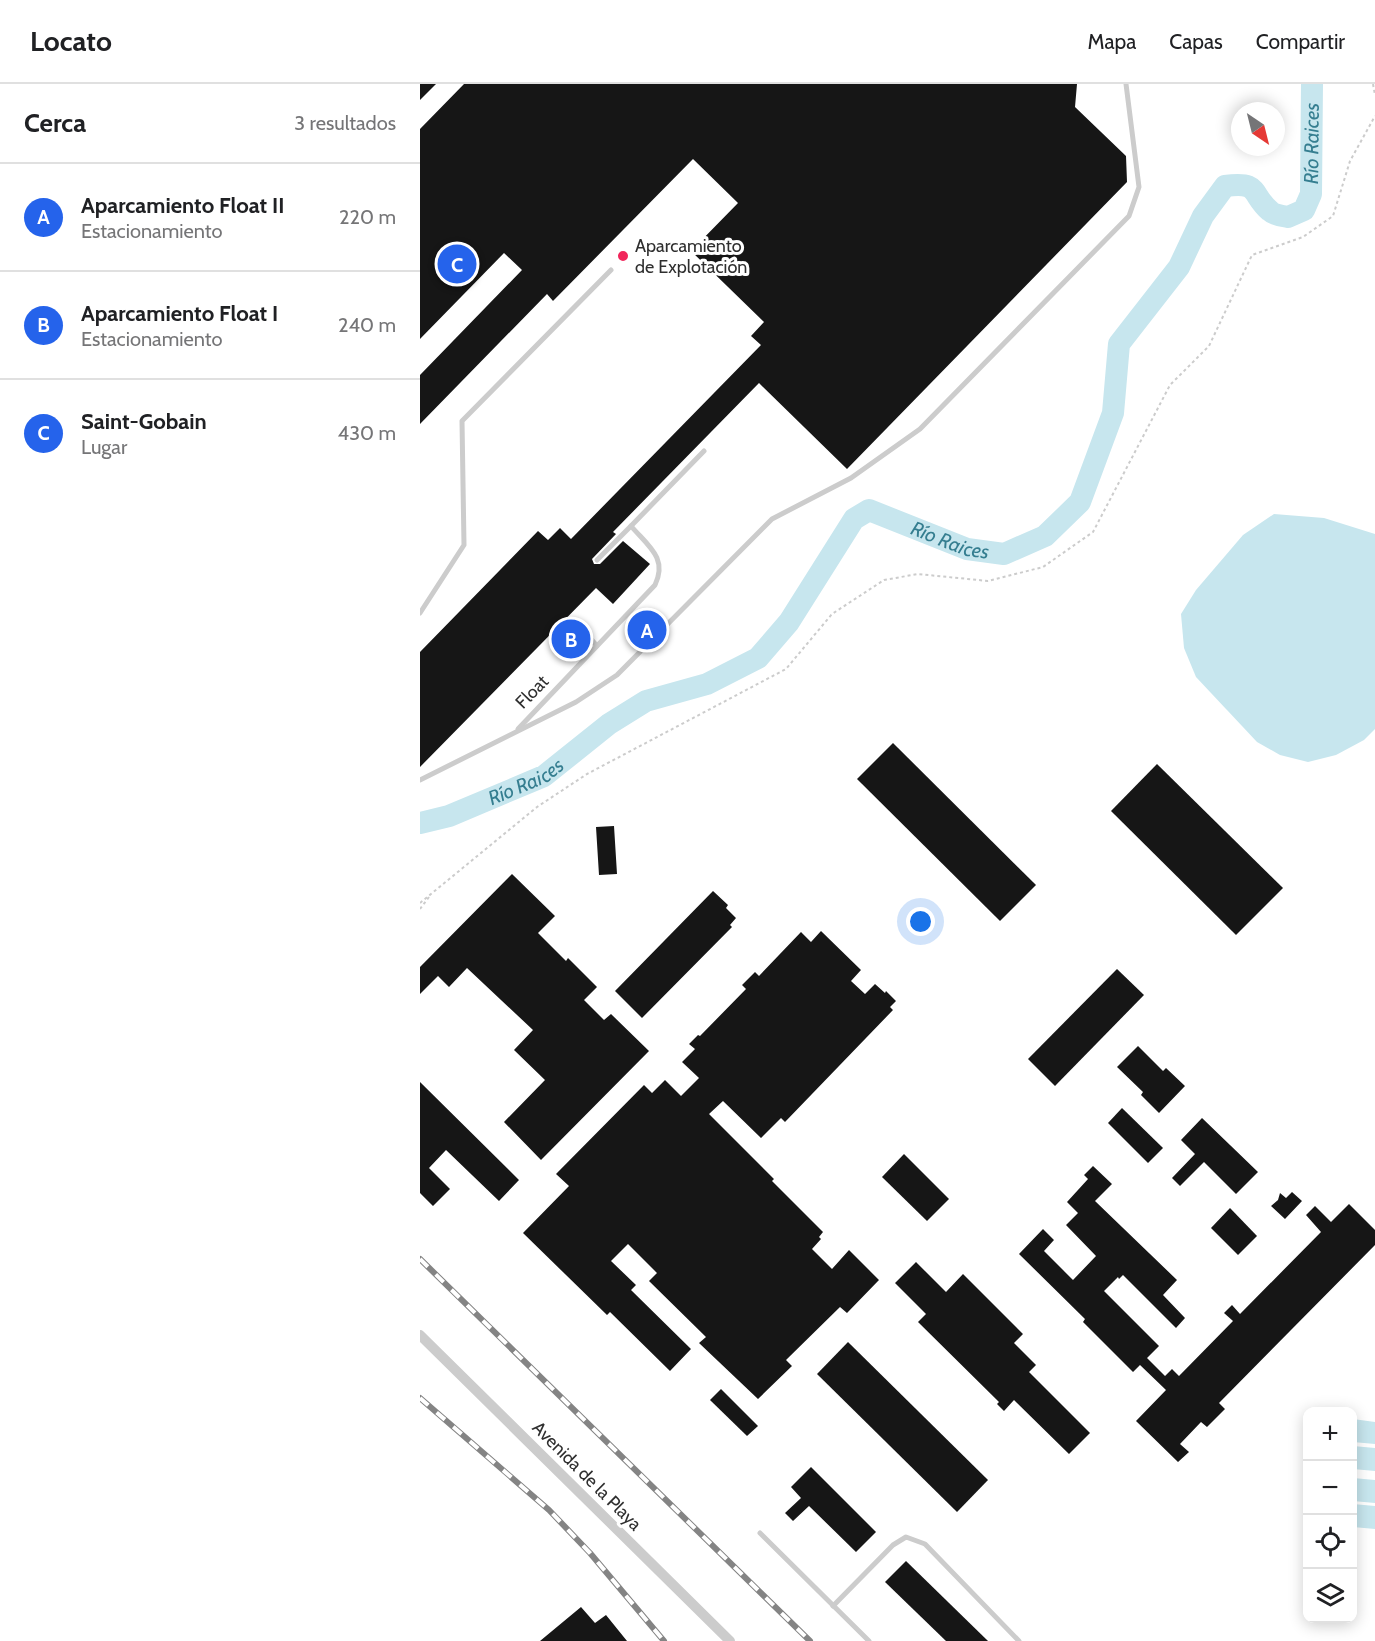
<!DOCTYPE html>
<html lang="es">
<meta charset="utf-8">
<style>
:root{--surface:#fff;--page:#f2f2f2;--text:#202124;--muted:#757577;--line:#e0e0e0;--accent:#2563eb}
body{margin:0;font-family:Cabin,sans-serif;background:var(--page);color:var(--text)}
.controls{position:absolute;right:18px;bottom:18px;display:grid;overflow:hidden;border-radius:12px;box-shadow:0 3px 15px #0003}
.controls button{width:54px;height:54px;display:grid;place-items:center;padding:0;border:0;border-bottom:2px solid var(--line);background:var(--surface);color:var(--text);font:30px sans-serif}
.compass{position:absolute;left:811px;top:18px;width:54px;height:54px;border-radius:50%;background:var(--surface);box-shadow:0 3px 15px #0003;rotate:145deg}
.you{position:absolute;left:501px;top:838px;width:21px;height:21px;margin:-15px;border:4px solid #fff;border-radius:50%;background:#1a73e8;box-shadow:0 0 0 9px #1a73e833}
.badge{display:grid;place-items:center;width:39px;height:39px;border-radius:50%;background:var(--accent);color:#fff;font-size:20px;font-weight:700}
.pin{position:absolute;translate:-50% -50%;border:3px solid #fff;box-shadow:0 2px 6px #0006}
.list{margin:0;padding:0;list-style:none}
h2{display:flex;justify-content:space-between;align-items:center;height:78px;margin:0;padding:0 24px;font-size:26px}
h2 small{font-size:20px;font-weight:400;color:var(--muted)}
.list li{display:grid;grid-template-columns:39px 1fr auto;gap:18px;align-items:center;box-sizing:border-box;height:108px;padding:0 24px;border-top:2px solid var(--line)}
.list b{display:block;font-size:22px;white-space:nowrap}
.list p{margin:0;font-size:20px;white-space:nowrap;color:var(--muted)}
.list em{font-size:20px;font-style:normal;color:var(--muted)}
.icon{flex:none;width:33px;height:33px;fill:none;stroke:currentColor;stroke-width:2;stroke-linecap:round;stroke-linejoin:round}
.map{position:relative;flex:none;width:955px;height:1557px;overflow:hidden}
header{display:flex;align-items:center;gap:36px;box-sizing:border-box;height:84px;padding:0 30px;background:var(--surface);border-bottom:2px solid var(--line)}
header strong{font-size:28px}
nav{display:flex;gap:33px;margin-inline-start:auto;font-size:21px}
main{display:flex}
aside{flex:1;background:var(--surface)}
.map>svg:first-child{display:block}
</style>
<header>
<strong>Locato</strong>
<nav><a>Mapa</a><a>Capas</a><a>Compartir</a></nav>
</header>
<main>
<aside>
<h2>Cerca<small>3 resultados</small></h2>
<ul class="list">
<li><span class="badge">A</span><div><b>Aparcamiento Float II</b><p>Estacionamiento</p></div><em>220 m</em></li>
<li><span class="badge">B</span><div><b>Aparcamiento Float I</b><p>Estacionamiento</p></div><em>240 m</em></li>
<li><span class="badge">C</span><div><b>Saint-Gobain</b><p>Lugar</p></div><em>430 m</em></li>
</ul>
</aside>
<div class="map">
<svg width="955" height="1557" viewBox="0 0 955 1557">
<rect width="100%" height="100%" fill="#fff"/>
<g fill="#c7e6ee">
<polygon points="854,430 904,434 955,450 955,645 944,656 916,671 888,678 860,671 837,658 776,593 764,564 761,530 776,506 823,451"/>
<polygon points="933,1335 955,1338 955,1360 933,1358"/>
<polygon points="933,1362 955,1364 955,1387 933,1385"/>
<polygon points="933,1394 955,1396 955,1419 933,1417"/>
<polygon points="933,1420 955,1422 955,1445 933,1443"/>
</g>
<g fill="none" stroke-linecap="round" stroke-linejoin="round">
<path stroke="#c7e6ee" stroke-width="22" id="s1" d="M0,739L29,732L124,692L189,640L226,617L287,600L338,574L369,538L434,435L449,426L547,465L584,470L625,452L660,418L693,329L699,260L759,183L783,132L805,102C841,97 830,110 850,127C854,131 863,132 868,133L884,126L891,110L892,0"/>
</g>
<g fill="#161616">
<polygon points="0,0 16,0 0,16"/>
<polygon points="44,0 657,0 655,23 706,72 707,98 427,385 339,299 193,448 196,450 172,475 174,480 180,480 203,457 230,480 193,520 176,504 0,683 0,568 118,447 128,456 140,444 151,455 341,261 331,252 344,238 271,167 318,119 273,75 133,217 127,210 0,340 0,291 102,186 84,169 0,255 0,45"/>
<polygon points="473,659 616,801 580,837 437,695"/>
<polygon points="737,680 863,804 816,851 691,727"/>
<polygon points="194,742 197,790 179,791 176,743"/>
<polygon points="92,790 135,832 118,849 146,877 148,874 177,903 164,916 184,936 191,930 229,967 121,1076 84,1038 125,996 94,966 113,946 47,884 29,903 18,892 0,910 0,883"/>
<polygon points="293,807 308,821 306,824 316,834 310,841 312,843 222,934 195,907"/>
<polygon points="401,847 441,886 431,897 445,910 455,900 465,909 466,907 476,917 470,923 473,926 365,1038 361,1034 341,1054 303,1017 289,1030 354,1095 352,1097 403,1148 399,1153 401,1155 392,1165 412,1185 429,1166 459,1196 427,1229 420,1223 366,1276 372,1282 338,1315 279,1259 286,1253 229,1197 237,1189 208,1160 191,1177 216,1201 211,1206 271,1265 250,1287 190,1228 187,1231 103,1149 149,1102 136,1090 224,1001 232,1009 245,996 261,1012 279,994 262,978 275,965 269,960 278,951 280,952 326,905 322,901 335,888 339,892 381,848 391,858"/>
<polygon points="697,885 724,911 635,1002 608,975"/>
<polygon points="718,962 743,987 746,984 765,1002 739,1029 721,1011 723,1008 697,983"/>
<polygon points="0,998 99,1096 79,1117 26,1066 9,1084 30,1105 13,1122 0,1109"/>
<polygon points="702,1024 743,1064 728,1079 688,1039"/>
<polygon points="782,1034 838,1088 816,1110 784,1078 760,1102 752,1094 775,1070 761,1056"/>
<polygon points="484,1070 529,1115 507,1137 462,1093"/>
<polygon points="673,1082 692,1100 675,1117 757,1196 743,1211 765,1234 756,1244 703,1191 699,1195 698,1193 684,1207 739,1262 727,1274 745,1292 752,1285 759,1292 813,1237 804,1229 812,1221 820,1230 901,1148 886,1131 895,1122 911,1138 929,1120 955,1146 955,1161 799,1319 805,1325 787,1343 781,1338 760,1360 769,1368 758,1378 716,1337 746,1306 720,1281 713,1288 663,1238 665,1235 599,1170 623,1145 634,1156 624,1167 653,1196 676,1172 646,1141 658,1129 647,1118 668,1095 664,1091"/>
<polygon points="872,1108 882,1117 865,1135 851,1122 858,1116 860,1109 866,1114"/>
<polygon points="810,1124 837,1152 818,1171 791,1144"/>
<polygon points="496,1178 526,1208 543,1190 603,1250 594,1259 616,1281 609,1288 670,1349 649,1370 594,1316 584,1327 577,1320 579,1318 498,1238 506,1230 475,1199"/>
<polygon points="428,1258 568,1396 537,1428 397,1290"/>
<polygon points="301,1305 338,1342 327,1352 290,1316"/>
<polygon points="391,1383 456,1448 436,1468 389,1422 373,1437 365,1429 381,1414 371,1403"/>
<polygon points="486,1477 568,1557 526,1557 465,1498"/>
<polygon points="161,1523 175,1539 186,1531 207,1557 120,1557"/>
</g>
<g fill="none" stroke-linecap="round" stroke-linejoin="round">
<g stroke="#ccc" stroke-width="2" stroke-dasharray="3 3" stroke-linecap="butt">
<polyline points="953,0 955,11"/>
<polyline points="0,819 117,723 167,690 366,585 412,530 464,496 498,490 568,497 623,483 673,448 750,301 789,262 832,171 883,153 913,132 930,77 955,32"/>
<polyline points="0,825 9,813"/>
</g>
<g stroke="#ccc" stroke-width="5">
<polyline points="211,442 284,367"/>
<polyline points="0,529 44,461 42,337 191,186"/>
<polyline points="162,545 177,562"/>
<path d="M98,645L235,501C248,474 228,462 211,442L177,476"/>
<polyline points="0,696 156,618 197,591 352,435 431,394 500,345 709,132 719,103 706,0"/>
<polyline points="340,1449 449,1557"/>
<polyline points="413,1522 473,1461 486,1453 505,1460 599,1557"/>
</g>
<polyline stroke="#ccc" stroke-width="10" points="0,1251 310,1557"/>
<g stroke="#848484" stroke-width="6">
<g id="rail">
<polyline points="0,1175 390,1557"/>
<polyline points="0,1314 129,1426 170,1469 244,1557"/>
</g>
</g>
<use href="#rail" stroke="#fff" stroke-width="4" stroke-dasharray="11" stroke-linecap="butt"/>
</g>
<circle fill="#f1265b" stroke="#fff" stroke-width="2" cx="203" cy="172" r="6"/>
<g text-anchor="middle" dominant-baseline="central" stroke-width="6" stroke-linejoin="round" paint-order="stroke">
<g font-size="18" fill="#2f2f2f" stroke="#fff" text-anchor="start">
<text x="215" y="162">Aparcamiento<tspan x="215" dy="21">de Explotación</tspan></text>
</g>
<g font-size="18" fill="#2f2f2f" stroke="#fff">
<text transform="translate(112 608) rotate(-46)">Float</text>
<text transform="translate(167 1392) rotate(45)">Avenida de la Playa</text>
</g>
<g font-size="20" font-style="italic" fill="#357e90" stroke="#fff">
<text stroke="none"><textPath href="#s1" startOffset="1320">Río Raices</textPath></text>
<text stroke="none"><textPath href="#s1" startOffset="654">Río Raices</textPath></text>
<text stroke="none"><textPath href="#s1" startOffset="114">Río Raices</textPath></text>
</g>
</g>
</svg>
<div class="controls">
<button>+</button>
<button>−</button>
<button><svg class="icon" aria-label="locate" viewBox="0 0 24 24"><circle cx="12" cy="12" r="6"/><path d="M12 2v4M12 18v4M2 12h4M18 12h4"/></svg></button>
<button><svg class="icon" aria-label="layers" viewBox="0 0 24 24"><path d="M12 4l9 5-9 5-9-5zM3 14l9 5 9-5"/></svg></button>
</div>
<svg class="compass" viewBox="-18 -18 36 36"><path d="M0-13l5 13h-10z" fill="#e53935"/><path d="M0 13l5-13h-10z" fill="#757577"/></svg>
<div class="you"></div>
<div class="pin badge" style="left:227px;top:546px">A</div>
<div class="pin badge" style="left:151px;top:555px">B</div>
<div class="pin badge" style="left:37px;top:180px">C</div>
</div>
</main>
